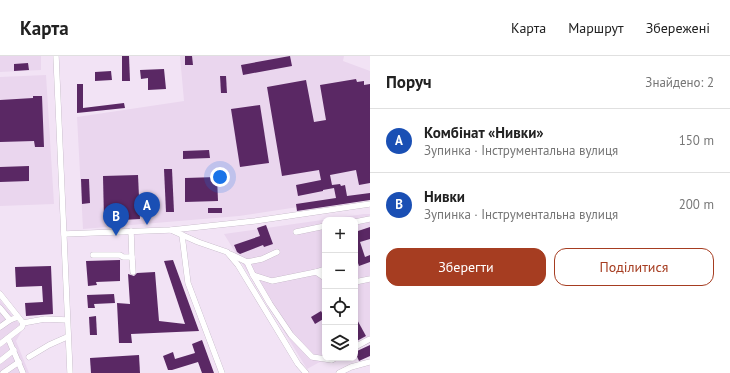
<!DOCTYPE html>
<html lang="uk">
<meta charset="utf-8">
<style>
:root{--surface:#fff;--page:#f2f2f2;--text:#222;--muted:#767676;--line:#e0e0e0;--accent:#a63d21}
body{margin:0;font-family:"PT Sans",sans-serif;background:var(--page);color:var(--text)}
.controls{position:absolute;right:12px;bottom:12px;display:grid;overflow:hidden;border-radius:8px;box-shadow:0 2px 6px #0003}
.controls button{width:36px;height:36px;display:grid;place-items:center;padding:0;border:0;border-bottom:1px solid var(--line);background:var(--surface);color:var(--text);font:20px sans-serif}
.you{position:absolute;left:220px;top:121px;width:14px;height:14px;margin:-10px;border:3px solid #fff;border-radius:50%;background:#1a73e8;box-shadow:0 0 0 6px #1a73e833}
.badge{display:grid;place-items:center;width:26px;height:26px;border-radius:50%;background:var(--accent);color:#fff;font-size:13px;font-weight:700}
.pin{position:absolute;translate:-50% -33px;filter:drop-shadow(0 1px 2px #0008)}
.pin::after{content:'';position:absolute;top:21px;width:14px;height:12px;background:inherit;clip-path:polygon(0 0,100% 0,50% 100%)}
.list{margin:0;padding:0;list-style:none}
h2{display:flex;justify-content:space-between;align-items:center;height:52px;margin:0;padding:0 16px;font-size:17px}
h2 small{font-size:13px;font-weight:400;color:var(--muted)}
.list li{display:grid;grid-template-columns:26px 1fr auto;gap:12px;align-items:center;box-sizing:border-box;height:64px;padding:0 16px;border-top:1px solid var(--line)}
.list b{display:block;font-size:15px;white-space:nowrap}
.list p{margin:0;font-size:13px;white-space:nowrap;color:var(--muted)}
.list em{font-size:13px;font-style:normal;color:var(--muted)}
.actions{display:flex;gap:8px;padding:12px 16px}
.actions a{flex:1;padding:9px 0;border:1px solid var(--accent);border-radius:12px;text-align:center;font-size:14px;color:var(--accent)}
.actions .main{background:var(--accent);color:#fff}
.icon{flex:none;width:22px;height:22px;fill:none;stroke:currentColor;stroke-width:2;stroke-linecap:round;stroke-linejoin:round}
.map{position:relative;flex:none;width:370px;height:317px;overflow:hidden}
header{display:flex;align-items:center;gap:24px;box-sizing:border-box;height:56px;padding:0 20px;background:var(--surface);border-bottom:1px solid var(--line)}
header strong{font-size:19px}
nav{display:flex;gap:22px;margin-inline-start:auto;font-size:14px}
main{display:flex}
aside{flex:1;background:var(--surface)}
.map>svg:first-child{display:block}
</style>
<header>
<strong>Карта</strong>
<nav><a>Карта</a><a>Маршрут</a><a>Збережені</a></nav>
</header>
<main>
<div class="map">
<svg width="370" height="317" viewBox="0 0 370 317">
<rect width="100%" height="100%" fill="#f2e3f5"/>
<g fill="#ead6ee">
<polygon points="0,0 41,0 41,14 0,16"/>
<polygon points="180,0 344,0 343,5 370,15 370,140 239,160 83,173 77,61 184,45"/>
<polygon points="46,19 54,148 0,150 0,21"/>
<polygon points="364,158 370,158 370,280 355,288 355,164 325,164 325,302 327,302 307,313 224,178"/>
<polygon points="0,244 23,273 16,285 29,317 0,317"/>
</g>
<g fill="#5a2864">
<polygon points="122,0 129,0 130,25 122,25"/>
<polygon points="185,0 192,0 193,9 185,9"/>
<polygon points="290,0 292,10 243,19 241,9"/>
<polygon points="28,7 29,14 14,15 14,8"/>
<polygon points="164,13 166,33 148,34 148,22 141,23 140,14"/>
<polygon points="111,15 112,24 95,25 95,16"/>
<polygon points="220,20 226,20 227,37 221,37"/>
<polygon points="356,23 357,26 364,25 364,29 370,28 370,127 359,129 356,114 330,119 332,129 340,128 341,130 345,129 347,140 370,137 370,144 297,155 296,148 336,142 334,132 323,134 323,135 298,140 296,129 321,124 319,114 282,120 267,31 306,24 314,66 326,64 320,29"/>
<polygon points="77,28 83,28 83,52 124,47 125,52 77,57"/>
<polygon points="33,40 42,40 44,91 35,91 34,85 0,86 0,44 33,42"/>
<polygon points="260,49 269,107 240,111 231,53"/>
<polygon points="209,94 210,102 183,103 183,95"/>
<polygon points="29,110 29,125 0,126 0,111"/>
<polygon points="164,113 172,113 174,156 166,156"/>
<polygon points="138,119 140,163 104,165 103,120"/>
<polygon points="217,121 218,145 185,146 185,122"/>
<polygon points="81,123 89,123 90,147 82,148"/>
<rect x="208" y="152" width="14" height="5"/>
<polygon points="266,169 273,188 264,191 263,189 240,198 237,196 234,189 260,180 257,172"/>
<polygon points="370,171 370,183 360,186 365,201 370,199 370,206 359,210 355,198 355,176"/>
<polygon points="120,204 120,225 96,226 97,229 88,230 86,205"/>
<polygon points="173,204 199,275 131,278 132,287 119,287 117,247 130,248 128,218 134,220 137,217 155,216 159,265 185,268 164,205"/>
<polygon points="51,210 53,258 26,260 25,247 43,246 42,230 16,231 15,211"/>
<polygon points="114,238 115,247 94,248 95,252 88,252 87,239"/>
<polygon points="321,255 325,262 315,268 311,261"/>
<polygon points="96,260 97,279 90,279 89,261"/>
<polygon points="355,260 366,280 355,286"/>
<polygon points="202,284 214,317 202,317 198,306 172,314 168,314 163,300 173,296 175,303 195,297 192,288"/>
<polygon points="370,289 370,300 359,305 355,296"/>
<polygon points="139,299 140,317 91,317 90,302"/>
</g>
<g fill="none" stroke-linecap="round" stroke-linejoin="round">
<g stroke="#b6a8b9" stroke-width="6">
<g id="minor">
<polyline points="56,0 70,317"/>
<polyline points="355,166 370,163"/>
<polyline points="171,174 198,186 227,196 238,209 298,308 306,317"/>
<polyline points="296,176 325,170"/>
<polyline points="64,178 171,174 255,165 370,148"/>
<polyline points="182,179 188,227 222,317"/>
<polyline points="230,198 247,206 253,219"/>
<polyline points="93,199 120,199 123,201 132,201 131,175"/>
<polyline points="132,201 133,216"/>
<polyline points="247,206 262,203 277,196"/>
<polyline points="316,216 325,213"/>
<polyline points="325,222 316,216 272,225 253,219 270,248 291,279 312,301 332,304 335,302"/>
<polyline points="355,226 370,223"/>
<polyline points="0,238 23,267 45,263 67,264"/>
<polyline points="0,252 10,264 18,261"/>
<polyline points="0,271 10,264"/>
<polyline points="8,282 23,317"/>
<polyline points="0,288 22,271 23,267"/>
<polyline points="355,291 370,283"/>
<polyline points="29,301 49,289 67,281"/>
<polyline points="0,305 14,294"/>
<polyline points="3,317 19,306"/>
<polyline points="339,317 351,311 370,306"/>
</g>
</g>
<use href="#minor" stroke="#fff" stroke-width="5.5"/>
</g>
</svg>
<div class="controls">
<button>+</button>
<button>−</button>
<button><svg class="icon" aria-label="locate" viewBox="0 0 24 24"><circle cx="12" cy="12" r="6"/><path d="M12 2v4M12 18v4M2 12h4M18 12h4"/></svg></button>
<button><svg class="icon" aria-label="layers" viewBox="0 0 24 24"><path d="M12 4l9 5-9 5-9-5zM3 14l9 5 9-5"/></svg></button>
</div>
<div class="you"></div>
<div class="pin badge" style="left:147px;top:169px;background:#1a4fb4">A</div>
<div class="pin badge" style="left:116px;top:180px;background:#1a4fb4">B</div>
</div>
<aside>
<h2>Поруч<small>Знайдено: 2</small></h2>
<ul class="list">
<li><span class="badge" style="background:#1a4fb4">A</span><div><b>Комбінат «Нивки»</b><p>Зупинка · Інструментальна вулиця</p></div><em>150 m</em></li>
<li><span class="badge" style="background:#1a4fb4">B</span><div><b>Нивки</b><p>Зупинка · Інструментальна вулиця</p></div><em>200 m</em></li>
</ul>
<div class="actions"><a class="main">Зберегти</a><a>Поділитися</a></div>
</aside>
</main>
